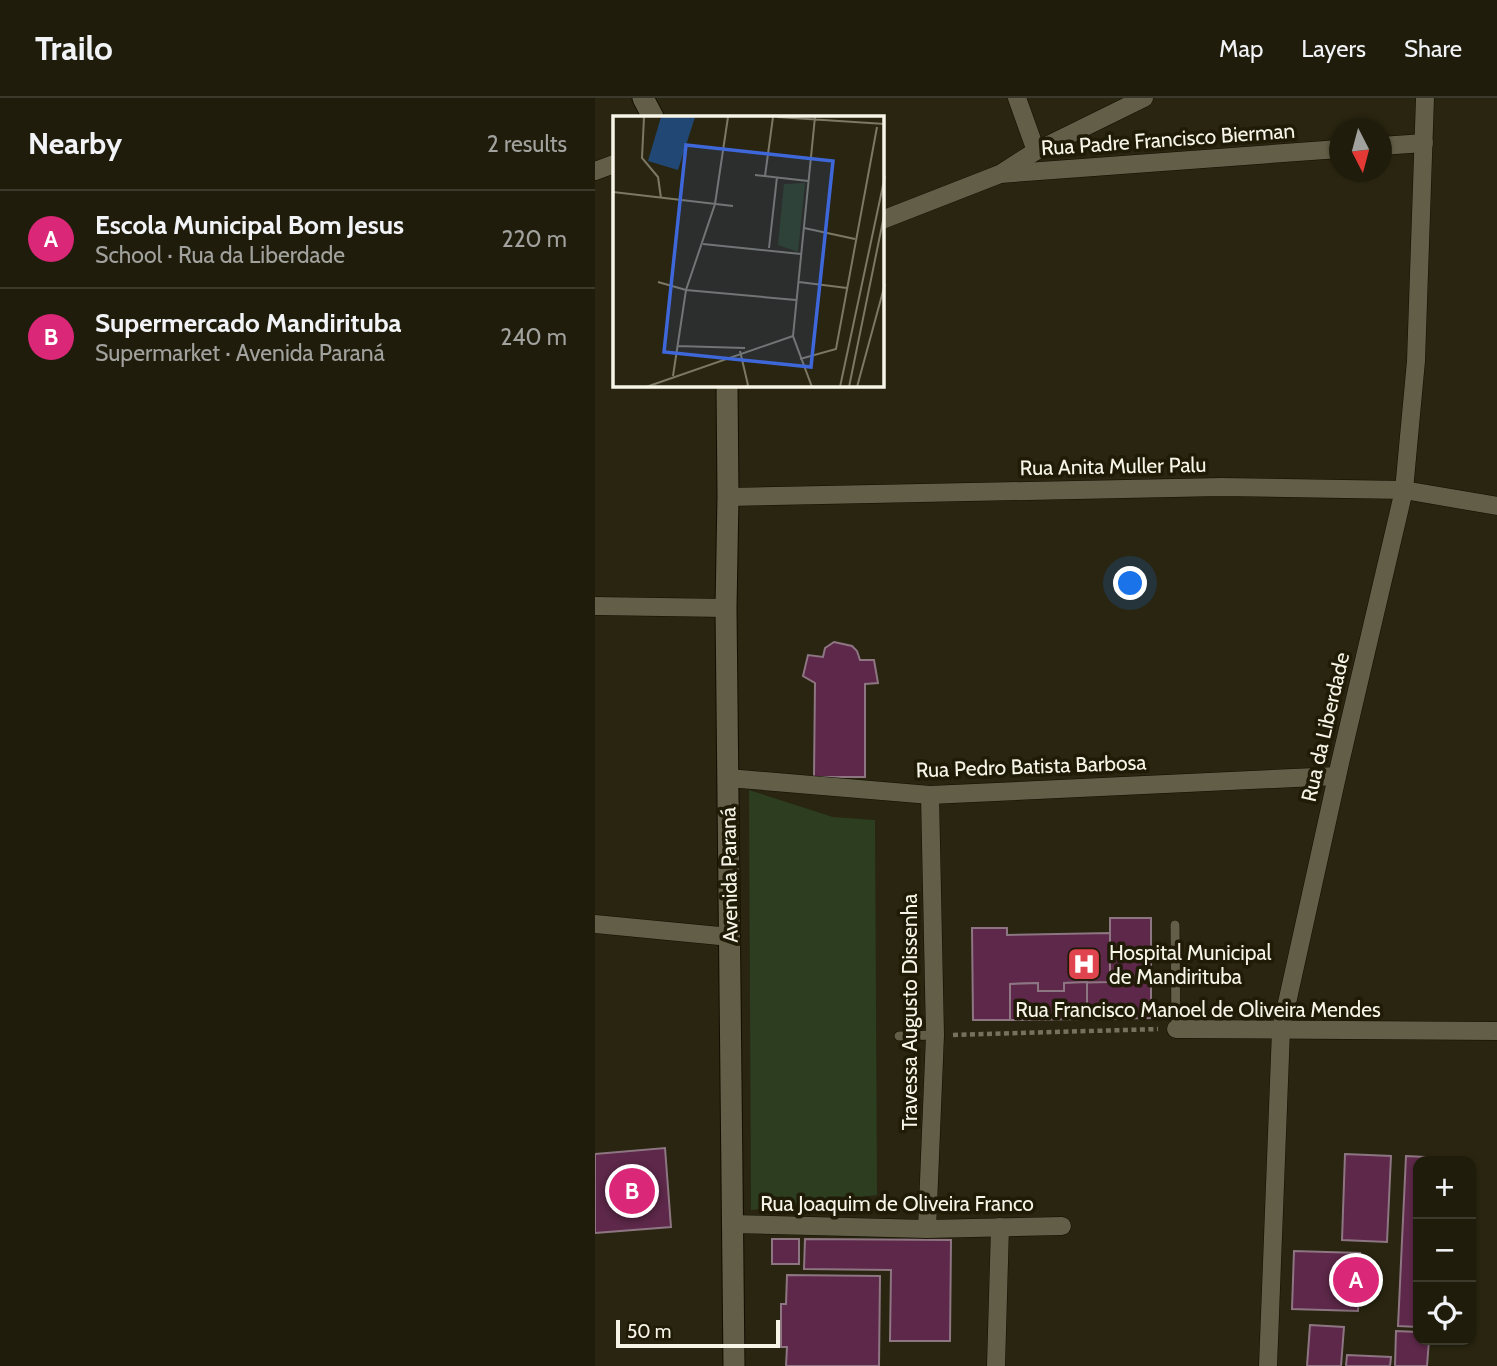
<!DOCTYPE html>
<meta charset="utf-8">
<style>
:root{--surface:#1f1c0c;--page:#272515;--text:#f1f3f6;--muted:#a1a19d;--line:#3c3a2d;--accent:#db2777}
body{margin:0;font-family:Cabin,sans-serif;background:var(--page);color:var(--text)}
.controls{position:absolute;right:21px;bottom:21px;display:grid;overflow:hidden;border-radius:14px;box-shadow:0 2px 5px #0004}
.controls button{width:63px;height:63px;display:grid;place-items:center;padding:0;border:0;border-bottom:2px solid var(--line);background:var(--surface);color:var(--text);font:35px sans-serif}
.compass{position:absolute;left:734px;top:21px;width:63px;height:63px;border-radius:50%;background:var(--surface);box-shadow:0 2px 5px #0004;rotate:174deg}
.scale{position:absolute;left:21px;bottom:18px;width:164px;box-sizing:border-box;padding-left:7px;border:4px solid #f7f5e8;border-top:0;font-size:19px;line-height:24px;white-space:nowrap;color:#f7f5e8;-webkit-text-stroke:5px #1f1b07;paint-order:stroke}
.you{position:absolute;left:536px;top:486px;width:24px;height:24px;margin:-18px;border:5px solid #fff;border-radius:50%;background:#1a73e8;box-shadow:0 0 0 10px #1a73e833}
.badge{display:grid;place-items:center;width:46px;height:46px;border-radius:50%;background:var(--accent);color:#fff;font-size:23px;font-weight:700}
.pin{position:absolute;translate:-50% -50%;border:4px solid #fff;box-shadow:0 2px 7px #0006}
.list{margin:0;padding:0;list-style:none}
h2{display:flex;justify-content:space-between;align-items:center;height:91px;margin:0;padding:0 28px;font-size:30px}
h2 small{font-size:23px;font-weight:400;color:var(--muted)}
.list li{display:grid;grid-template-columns:46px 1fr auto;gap:21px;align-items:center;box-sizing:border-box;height:98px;padding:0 28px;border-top:2px solid var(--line)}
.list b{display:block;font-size:26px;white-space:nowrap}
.list p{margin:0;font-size:23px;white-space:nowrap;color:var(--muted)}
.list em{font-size:23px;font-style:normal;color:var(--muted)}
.icon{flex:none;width:38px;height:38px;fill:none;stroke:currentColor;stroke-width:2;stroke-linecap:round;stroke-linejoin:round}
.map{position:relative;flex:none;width:902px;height:1268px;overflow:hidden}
header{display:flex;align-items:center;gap:42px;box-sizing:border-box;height:98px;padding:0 35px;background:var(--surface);border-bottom:2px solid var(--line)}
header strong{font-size:33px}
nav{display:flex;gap:38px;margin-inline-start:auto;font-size:24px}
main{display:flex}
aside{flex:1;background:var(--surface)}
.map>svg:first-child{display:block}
</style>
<header>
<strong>Trailo</strong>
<nav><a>Map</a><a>Layers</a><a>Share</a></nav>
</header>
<main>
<aside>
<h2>Nearby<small>2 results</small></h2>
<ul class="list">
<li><span class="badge">A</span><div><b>Escola Municipal Bom Jesus</b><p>School · Rua da Liberdade</p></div><em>220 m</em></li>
<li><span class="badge">B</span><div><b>Supermercado Mandirituba</b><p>Supermarket · Avenida Paraná</p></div><em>240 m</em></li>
</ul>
</aside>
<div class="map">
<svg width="902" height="1268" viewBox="0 0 902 1268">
<rect width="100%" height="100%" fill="#292510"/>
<polygon fill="#2d3d1f" points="154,692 238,719 280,722 282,1097 156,1112"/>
<g fill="#5d2849" stroke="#8d7582" stroke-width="2">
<polygon points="239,544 257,548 262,553 265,562 279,562 283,585 270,586 270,679 219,679 220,585 208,578 213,557 228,559 230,550"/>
<polygon points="515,820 556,820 556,920 492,921 492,884 515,884"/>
<polygon points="377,830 412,830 412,837 515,835 515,884 469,885 469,893 443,893 443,885 415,886 415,922 378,922"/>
<polygon points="492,884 492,921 415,922 415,886 443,885 443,893 469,893 469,885"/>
<polygon points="70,1050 76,1129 0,1135 0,1056"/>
<polygon points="750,1056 796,1058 792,1144 747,1142"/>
<polygon points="811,1058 849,1060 849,1063 823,1063 823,1229 803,1228"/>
<rect x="177" y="1141" width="27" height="25"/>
<polygon points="210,1141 356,1142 355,1243 295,1243 296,1172 209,1171"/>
<polygon points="699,1153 765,1155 763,1213 697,1211"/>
<polygon points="192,1177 285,1178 284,1268 191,1268 192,1249 186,1249 186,1206 191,1206"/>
<polygon points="715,1227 749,1229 746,1268 712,1268"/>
<polygon points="801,1233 823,1234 823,1242 834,1242 832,1268 800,1268"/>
<polygon points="752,1257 796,1259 795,1268 751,1268"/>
</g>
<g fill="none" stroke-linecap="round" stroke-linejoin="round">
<g stroke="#120e00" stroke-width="10">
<g id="lane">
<polyline points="580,827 581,931"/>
<polyline points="304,938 340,937"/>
</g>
</g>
<g stroke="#120e00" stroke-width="19">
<g id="street">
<polyline points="422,0 441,53"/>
<polyline points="786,48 829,45"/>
<polyline points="0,73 19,66"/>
<polyline points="405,76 744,51"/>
<polyline points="287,122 405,76 441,53 549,0"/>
<polyline points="133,399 626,389 809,392 902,408"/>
<polyline points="0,508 131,510"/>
<polyline points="133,680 335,697 742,678"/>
<polyline points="0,826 135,839"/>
<polyline points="581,931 902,933"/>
<polyline points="136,1126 332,1131 467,1128"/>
<polyline points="332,1131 340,937 335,697"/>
<polyline points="401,1268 405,1129"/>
<polyline points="673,1268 686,932 745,665 809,392 821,263 830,0"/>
</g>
</g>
<g stroke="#120e00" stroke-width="23">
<g id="secondary">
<polyline points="48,0 58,19"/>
<polyline points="132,287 133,399 131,510 139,1268"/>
</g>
</g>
<polyline stroke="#74715e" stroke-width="4.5" stroke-dasharray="5 3.5" stroke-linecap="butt" points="358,937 563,931"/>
<use href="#lane" stroke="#625e47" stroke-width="9"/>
<use href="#street" stroke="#625e47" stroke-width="18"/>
<use href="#secondary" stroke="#625e47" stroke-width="21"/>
</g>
<defs>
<g id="hospital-square" transform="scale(1.75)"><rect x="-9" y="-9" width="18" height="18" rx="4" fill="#e0444e" stroke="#1f1b07"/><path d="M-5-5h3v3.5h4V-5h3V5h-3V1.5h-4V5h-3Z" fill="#fff"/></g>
</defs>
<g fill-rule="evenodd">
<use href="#hospital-square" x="489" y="866"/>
</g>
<g text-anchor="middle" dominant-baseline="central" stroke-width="7" stroke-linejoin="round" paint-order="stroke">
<g font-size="21" fill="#f7f5e8" stroke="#1f1b07">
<text transform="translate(573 41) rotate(-4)">Rua Padre Francisco Bierman</text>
<text transform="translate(518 368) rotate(-1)">Rua Anita Muller Palu</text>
<text transform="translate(730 629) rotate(-77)">Rua da Liberdade</text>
<text transform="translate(436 668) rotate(-2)">Rua Pedro Batista Barbosa</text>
<text transform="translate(134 777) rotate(-91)">Avenida Paraná</text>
<text x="603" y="911">Rua Francisco Manoel de Oliveira Mendes</text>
<text transform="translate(314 914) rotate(-90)">Travessa Augusto Dissenha</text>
<text x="302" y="1105">Rua Joaquim de Oliveira Franco</text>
</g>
<g font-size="21" fill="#f7f5e8" stroke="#1f1b07" text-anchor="start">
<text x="514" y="854">Hospital Municipal<tspan x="514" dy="24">de Mandirituba</tspan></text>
</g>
</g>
<g transform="translate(18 18)">
<rect width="271" height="271" fill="#292510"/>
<path d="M192,67L185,136L165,129L171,68Z" fill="#2d3d1f"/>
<path d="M48,1H82L65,54L35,45Z" fill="#214875"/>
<path fill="none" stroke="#7b7866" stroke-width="2" d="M31,1L29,42L45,61L48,82M164,1L272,8M142,59L195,65M152,60L160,1M0,76L120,90M191,112L242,123M90,128L188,138M156,132L164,61M45,166L73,174L183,184M186,166L234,172M64,230L132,232M127,235L135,269L132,271M187,243L223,233L264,11M60,260L73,174L102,88L115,1M33,271L180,220M199,271L180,220L202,1M227,271L272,60M236,271L272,95M244,271L272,168"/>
<path fill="#3e67da" fill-opacity="0.15" stroke="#3e67da" stroke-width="3.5" d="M73,29L220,45L198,251L51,236Z"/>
<rect width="271" height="271" fill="none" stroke="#f7f5e8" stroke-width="3.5"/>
</g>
</svg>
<div class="controls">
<button>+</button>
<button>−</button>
<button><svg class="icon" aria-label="locate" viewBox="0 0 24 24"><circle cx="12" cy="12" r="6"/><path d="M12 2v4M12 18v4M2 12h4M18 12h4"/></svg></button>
</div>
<svg class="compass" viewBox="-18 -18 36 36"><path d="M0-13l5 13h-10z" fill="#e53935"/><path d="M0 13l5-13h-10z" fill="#a1a19d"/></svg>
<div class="scale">50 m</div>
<div class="you"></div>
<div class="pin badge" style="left:761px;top:1182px">A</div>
<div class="pin badge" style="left:37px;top:1093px">B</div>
</div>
</main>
